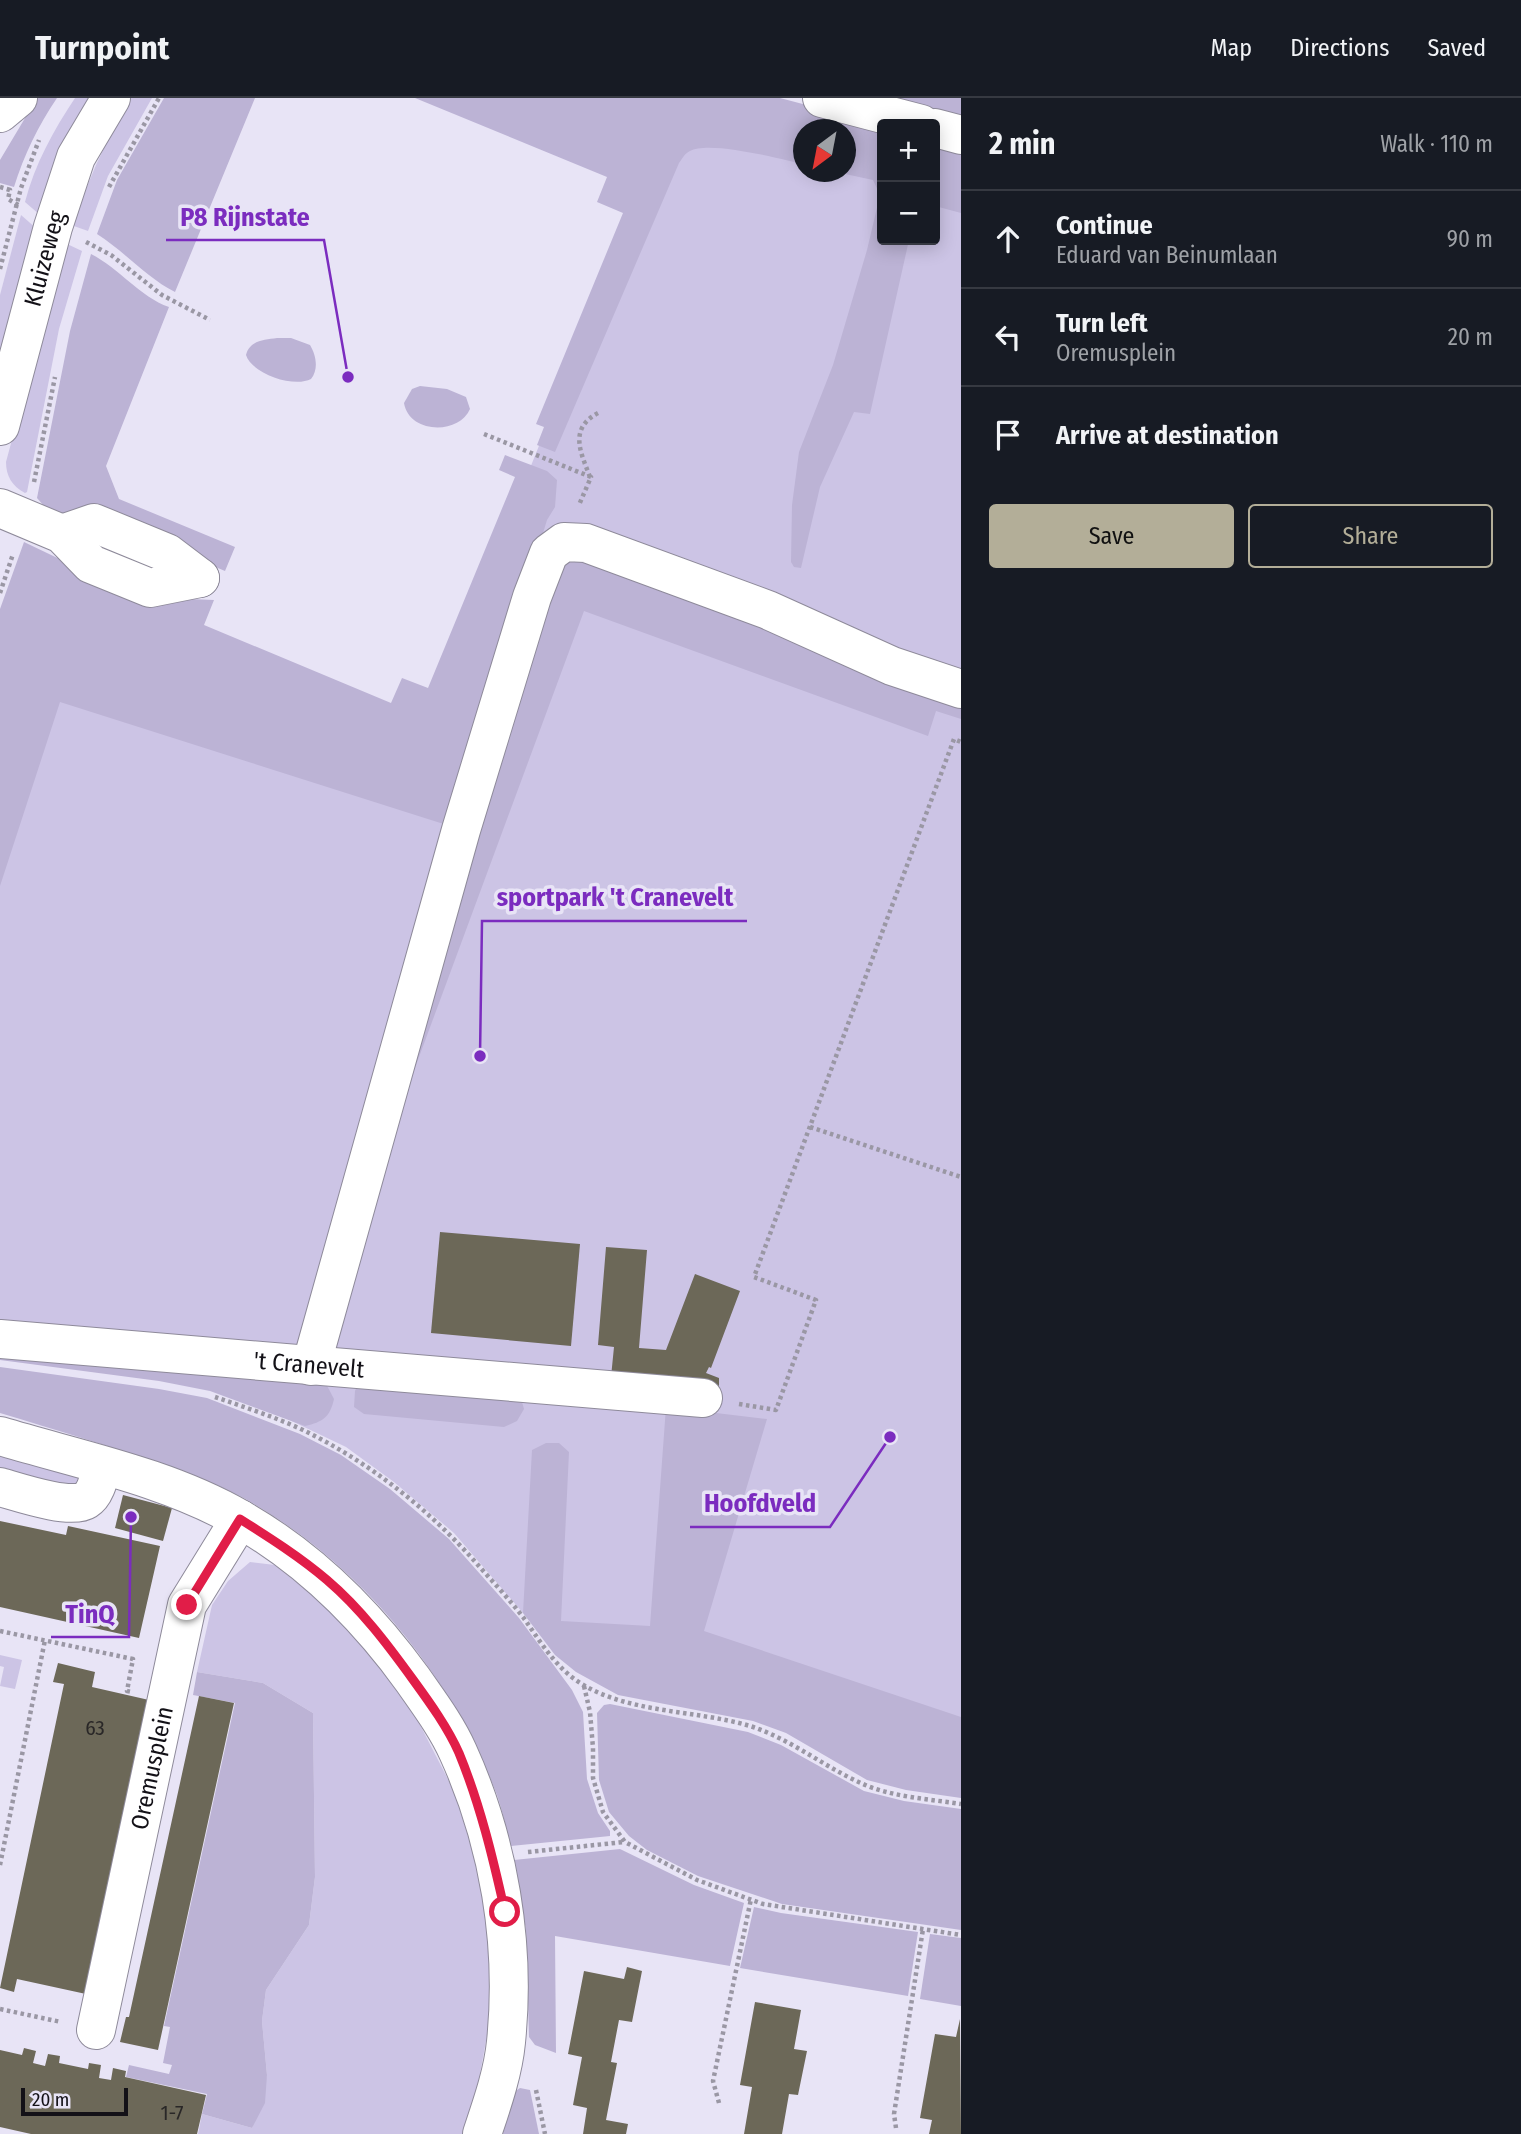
<!DOCTYPE html>
<meta charset="utf-8">
<style>
:root{--surface:#171b24;--page:#20242c;--text:#f1f3f6;--muted:#9ea1a6;--line:#363941;--accent:#b3ae98}
body{margin:0;font-family:"Fira Sans Condensed",sans-serif;background:var(--page);color:var(--text)}
.controls{position:absolute;right:21px;top:21px;display:grid;overflow:hidden;border-radius:7px;box-shadow:0 4px 18px #0003}
.controls button{width:63px;height:63px;display:grid;place-items:center;padding:0;border:0;border-bottom:2px solid var(--line);background:var(--surface);color:var(--text);font:35px sans-serif}
.compass{position:absolute;left:793px;top:21px;width:63px;height:63px;border-radius:50%;background:var(--surface);box-shadow:0 4px 18px #0003;rotate:212deg}
.scale{position:absolute;left:21px;bottom:18px;width:107px;box-sizing:border-box;padding-left:7px;border:4px solid #131117;border-top:0;font-size:19px;line-height:24px;white-space:nowrap;color:#131117;-webkit-text-stroke:5px #e8e4f6;paint-order:stroke}
.stop{position:absolute;width:21px;height:21px;margin:-16px;border:5px solid #e11d48;border-radius:50%;background:#fff}
.stop.end{background:#e11d48;border-color:#fff;box-shadow:0 2px 7px #0008}
.list{margin:0;padding:0;list-style:none}
h2{display:flex;justify-content:space-between;align-items:center;height:91px;margin:0;padding:0 28px;font-size:30px}
h2 small{font-size:23px;font-weight:400;color:var(--muted)}
.list li{display:grid;grid-template-columns:46px 1fr auto;gap:21px;align-items:center;box-sizing:border-box;height:98px;padding:0 28px;border-top:2px solid var(--line)}
.list b{display:block;font-size:26px;white-space:nowrap}
.list p{margin:0;font-size:23px;white-space:nowrap;color:var(--muted)}
.list em{font-size:23px;font-style:normal;color:var(--muted)}
.actions{display:flex;gap:14px;padding:21px 28px}
.actions a{flex:1;padding:16px 0;border:2px solid var(--accent);border-radius:7px;text-align:center;font-size:24px;color:var(--accent)}
.actions .main{background:var(--accent);color:#111}
.icon{flex:none;width:38px;height:38px;fill:none;stroke:currentColor;stroke-width:2;stroke-linecap:round;stroke-linejoin:round}
.map{position:relative;flex:none;width:961px;height:2036px;overflow:hidden}
header{display:flex;align-items:center;gap:42px;box-sizing:border-box;height:98px;padding:0 35px;background:var(--surface);border-bottom:2px solid var(--line)}
header strong{font-size:33px}
nav{display:flex;gap:38px;margin-inline-start:auto;font-size:24px}
main{display:flex}
aside{flex:1;background:var(--surface)}
.map>svg:first-child{display:block}
</style>
<header>
<strong>Turnpoint</strong>
<nav><a>Map</a><a>Directions</a><a>Saved</a></nav>
</header>
<main>
<div class="map">
<svg width="961" height="2036" viewBox="0 0 961 2036">
<rect width="100%" height="100%" fill="#e8e4f6"/>
<g fill="#ccc4e5">
<path d="M75,0H90L68,36L40,117L25,104C35,66 53,33 75,0Z"/>
<polygon points="128,0 152,0 108,78 88,133 71,127 96,67"/>
<polygon points="675,9 803,45 804,74 846,74 882,67 882,142 935,142 935,79 961,86 961,1652 557,1532 523,1515 454,1435 394,1384 346,1349 277,1316 278,1253 0,1230 0,570 400,694"/>
<polygon points="21,117 37,131 0,271 0,197"/>
<path d="M65,145L82,153L59,231L27,394L25,395C12,388 6,378 6,364Z"/>
<polygon points="0,1355 68,1375 82,1382 83,1392 0,1377"/>
<polygon points="250,1464 275,1467 321,1504 366,1551 417,1621 454,1693 477,1767 487,1826 492,1885 487,1937 476,1998 464,2036 198,2036 202,2016 252,2030 267,1977 262,1923 266,1892 309,1827 315,1779 313,1615 263,1585 197,1574 212,1507 228,1483"/>
<polygon points="0,1557 22,1562 15,1591 0,1588 4,1569 0,1568"/>
</g>
<g fill="#bcb3d5">
<path d="M37,0H57C38,28 24,57 14,89L0,85V62Z"/>
<path d="M164,0H255L175,194C147,180 124,153 97,136L117,82Z"/>
<path d="M415,0H780L882,27V142H909L870,316L854,314L820,389L801,470L794,469L791,464L792,407L799,354L833,267L867,152L880,97L873,82L836,74H846V32H804L803,66C781,61 709,42 690,53C685,55 682,61 679,65L555,354L537,347L544,329L536,326L623,115L597,104L607,79Z"/>
<polygon points="897,0 961,0 961,26"/>
<polygon points="935,41 961,48 961,115 935,108"/>
<path d="M91,156C119,170 140,199 169,209L106,368L119,401L235,449L225,473L92,417L64,420L44,408L37,400L70,233Z"/>
<path d="M277,240H291L310,247C316,257 319,271 311,281C294,290 252,276 246,257C250,242 264,242 277,240Z"/>
<path d="M420,288L447,291L466,299L470,311C459,337 409,336 404,305L412,291Z"/>
<polygon points="505,357 547,373 557,382 555,409 547,422 453,729 60,604 0,788 0,511 24,444 70,466 190,501 214,502 204,527 391,605 402,580 428,590 515,379 499,372"/>
<polygon points="585,454 961,600 961,621 936,613 928,638 584,513 385,1051 553,471"/>
<path d="M0,1251L323,1280L334,1301C330,1319 323,1324 305,1328L210,1293L159,1283L0,1262Z"/>
<path d="M0,1269L159,1291L207,1300L300,1336L341,1357L390,1391L449,1441L519,1520L572,1592L583,1614L587,1681L598,1715L610,1733V1738L511,1748C506,1731 503,1714 497,1697C449,1573 357,1462 240,1398C217,1386 191,1377 166,1368C111,1348 56,1332 0,1315Z"/>
<polygon points="357,1288 522,1304 524,1311 517,1323 504,1329 364,1316 354,1309 355,1293"/>
<polygon points="666,1309 767,1321 704,1533 961,1619 961,1700 906,1692 867,1682 786,1635 753,1623 618,1597 576,1574 555,1557 523,1515 532,1352 546,1345 559,1345 569,1354 561,1523 650,1528"/>
<polygon points="197,1574 263,1585 313,1615 315,1779 309,1827 266,1892 262,1923 267,1977 265,2005 252,2030 202,2016 207,1996 126,1979 129,1967 169,1976 172,1967 163,1965 170,1929 164,1928 235,1605 193,1597"/>
<polygon points="610,1606 748,1634 781,1647 864,1693 904,1703 961,1711 961,1832 782,1806 698,1778 647,1752 629,1738 609,1714 599,1682 597,1615 604,1607"/>
<polygon points="620,1751 694,1787 744,1805 730,1868 555,1838 556,1955 535,1947 529,1939 526,1832 514,1762"/>
<polygon points="754,1809 781,1815 918,1834 908,1898 740,1870"/>
<polygon points="930,1836 961,1840 961,1908 920,1901"/>
<polygon points="520,1990 530,1992 539,2036 503,2036 514,1994"/>
</g>
<g fill="#6c6858">
<polygon points="440,1134 580,1146 571,1248 431,1235"/>
<polygon points="606,1149 647,1152 639,1250 666,1252 695,1176 740,1193 711,1270 709,1269 706,1275 719,1280 719,1288 611,1279 614,1249 598,1247"/>
<polygon points="123,1397 172,1410 163,1443 115,1430"/>
<polygon points="0,1423 66,1437 68,1428 160,1448 139,1540 0,1509"/>
<polygon points="58,1565 95,1574 92,1589 149,1602 86,1896 17,1881 14,1894 0,1890 64,1586 53,1584"/>
<polygon points="199,1598 234,1605 158,1952 120,1944 126,1919 129,1919"/>
<polygon points="627,1869 642,1873 632,1924 619,1922 611,1964 617,1965 606,2022 628,2026 626,2036 583,2036 587,2010 573,2007 582,1959 568,1956 584,1873 624,1881"/>
<polygon points="755,1904 801,1912 794,1951 807,1953 798,1997 789,1996 782,2036 744,2036 752,1989 740,1987"/>
<polygon points="960,1921 961,2036 929,2036 932,2022 920,2020 935,1936 956,1939"/>
<polygon points="24,1950 36,1953 33,1965 45,1968 48,1956 60,1958 59,1965 88,1971 89,1965 101,1967 99,1980 111,1982 113,1970 126,1973 125,1979 206,1997 197,2036 31,2036 0,2029 0,1952 22,1957"/>
</g>
<g fill="none" stroke-linecap="round" stroke-linejoin="round">
<g stroke="#8e8a9a" stroke-width="40">
<g id="minor">
<polyline points="822,0 921,26"/>
<polyline points="0,15 18,0"/>
<polyline points="935,30 961,37"/>
<path id="s1" d="M0,328L53,129L76,59L111,0"/>
<polyline points="0,410 62,436 91,466 150,490 200,480"/>
<polyline points="62,436 94,425 167,455 200,480"/>
<path id="s2" d="M0,1241L703,1300"/>
<polyline points="311,1268 461,732 532,499 549,455 564,444 586,445 768,512 892,568 961,591"/>
<path d="M0,1338C80,1362 167,1379 240,1421C310,1461 366,1517 413,1582C429,1605 447,1629 458,1654C499,1744 516,1846 506,1944C503,1975 492,2006 482,2036"/>
<path d="M0,1389C18,1394 71,1412 86,1402C96,1396 99,1379 102,1368"/>
<path id="s3" d="M96,1932L187,1507L240,1421"/>
</g>
</g>
<g stroke="#9a97a4" stroke-width="4.5" stroke-dasharray="3.5 3.5" stroke-linecap="butt">
<polyline points="0,89 10,92 8,101 20,108"/>
<polyline points="109,89 159,0"/>
<polyline points="86,144 111,157 162,197 210,222"/>
<polyline points="0,171 21,90 39,42"/>
<polyline points="484,336 591,379 579,407"/>
<path d="M590,379C581,355 568,331 598,315"/>
<polyline points="34,384 55,279"/>
<polyline points="0,495 13,456"/>
<polyline points="810,1029 961,1079"/>
<path d="M215,1299C244,1309 275,1319 303,1332C369,1364 430,1412 478,1467C493,1484 509,1501 523,1519C538,1540 552,1564 573,1580C621,1616 694,1611 750,1628C791,1641 824,1669 863,1686C892,1699 929,1701 961,1706"/>
<polyline points="739,1306 776,1312 816,1202 754,1179 954,641 961,644"/>
<polyline points="0,1533 133,1561 127,1593 132,1594"/>
<polyline points="584,1588 590,1614 593,1650 593,1680 603,1714 625,1744 697,1782 763,1806 961,1837"/>
<polyline points="528,1754 624,1744"/>
<polyline points="0,1767 45,1542"/>
<polyline points="0,1911 61,1924"/>
<polyline points="536,1992 545,2036"/>
<polyline points="719,2005 713,1983 751,1801"/>
<polyline points="896,2030 894,2016 923,1831"/>
</g>
<use href="#minor" stroke="#fff" stroke-width="38"/>
</g>
<g fill="none" stroke-linecap="round" stroke-linejoin="round">
<path stroke="#e11d48" stroke-width="9" d="M187,1507L240,1421C270,1440 300,1459 327,1482C361,1511 388,1547 414,1583C430,1605 448,1630 459,1655C480,1706 493,1760 505,1814"/>
</g>
<g text-anchor="middle" dominant-baseline="central" stroke-width="7" stroke-linejoin="round" paint-order="stroke">
<g font-size="21" fill="#292727">
<text x="95" y="1630">63</text>
<text x="172" y="2015">1-7</text>
</g>
<g font-size="24" fill="#131117" stroke="#e8e4f6">
<text stroke="none"><textPath href="#s1" startOffset="173">Kluizeweg</textPath></text>
<text stroke="none"><textPath href="#s2" startOffset="310">'t Cranevelt</textPath></text>
<text stroke="none"><textPath href="#s3" startOffset="268">Oremusplein</textPath></text>
</g>
</g>
<path fill="none" stroke="#7b2cbf" stroke-width="2.5" d="M348 279L324 142H166M480 958L482 823H747M890 1339L830 1429H690M131 1419L129 1539H51"/>
<g fill="#7b2cbf" stroke="#e8e4f6" stroke-width="2.5">
<circle cx="348" cy="279" r="7"/>
<circle cx="480" cy="958" r="7"/>
<circle cx="890" cy="1339" r="7"/>
<circle cx="131" cy="1419" r="7"/>
</g>
<g font-size="26" text-anchor="middle" font-weight="bold" fill="#7b2cbf" stroke="#e8e4f6" stroke-width="7" stroke-linejoin="round" paint-order="stroke">
<text x="245" y="128">P8 Rijnstate</text>
<text x="615" y="808">sportpark 't Cranevelt</text>
<text x="760" y="1414">Hoofdveld</text>
<text x="90" y="1525">TinQ</text>
</g>
</svg>
<div class="controls">
<button>+</button>
<button>−</button>
</div>
<svg class="compass" viewBox="-18 -18 36 36"><path d="M0-13l5 13h-10z" fill="#e53935"/><path d="M0 13l5-13h-10z" fill="#9ea1a6"/></svg>
<div class="scale">20 m</div>
<div class="stop" style="left:505px;top:1814px"></div>
<div class="stop end" style="left:187px;top:1507px"></div>
</div>
<aside>
<h2>2 min<small>Walk · 110 m</small></h2>
<ul class="list">
<li><svg class="icon" aria-label="ahead" viewBox="0 0 24 24"><path d="M12 20V5M6 11l6-6 6 6"/></svg><div><b>Continue</b><p>Eduard van Beinumlaan</p></div><em>90 m</em></li>
<li><svg class="icon" aria-label="left" viewBox="0 0 24 24"><path d="M17 20v-9H6M10 6l-5 5 5 5"/></svg><div><b>Turn left</b><p>Oremusplein</p></div><em>20 m</em></li>
<li><svg class="icon" aria-label="arrive" viewBox="0 0 24 24"><path d="M6 21V4h12l-3 4 3 4H6"/></svg><div><b>Arrive at destination</b></div></li>
</ul>
<div class="actions"><a class="main">Save</a><a>Share</a></div>
</aside>
</main>
